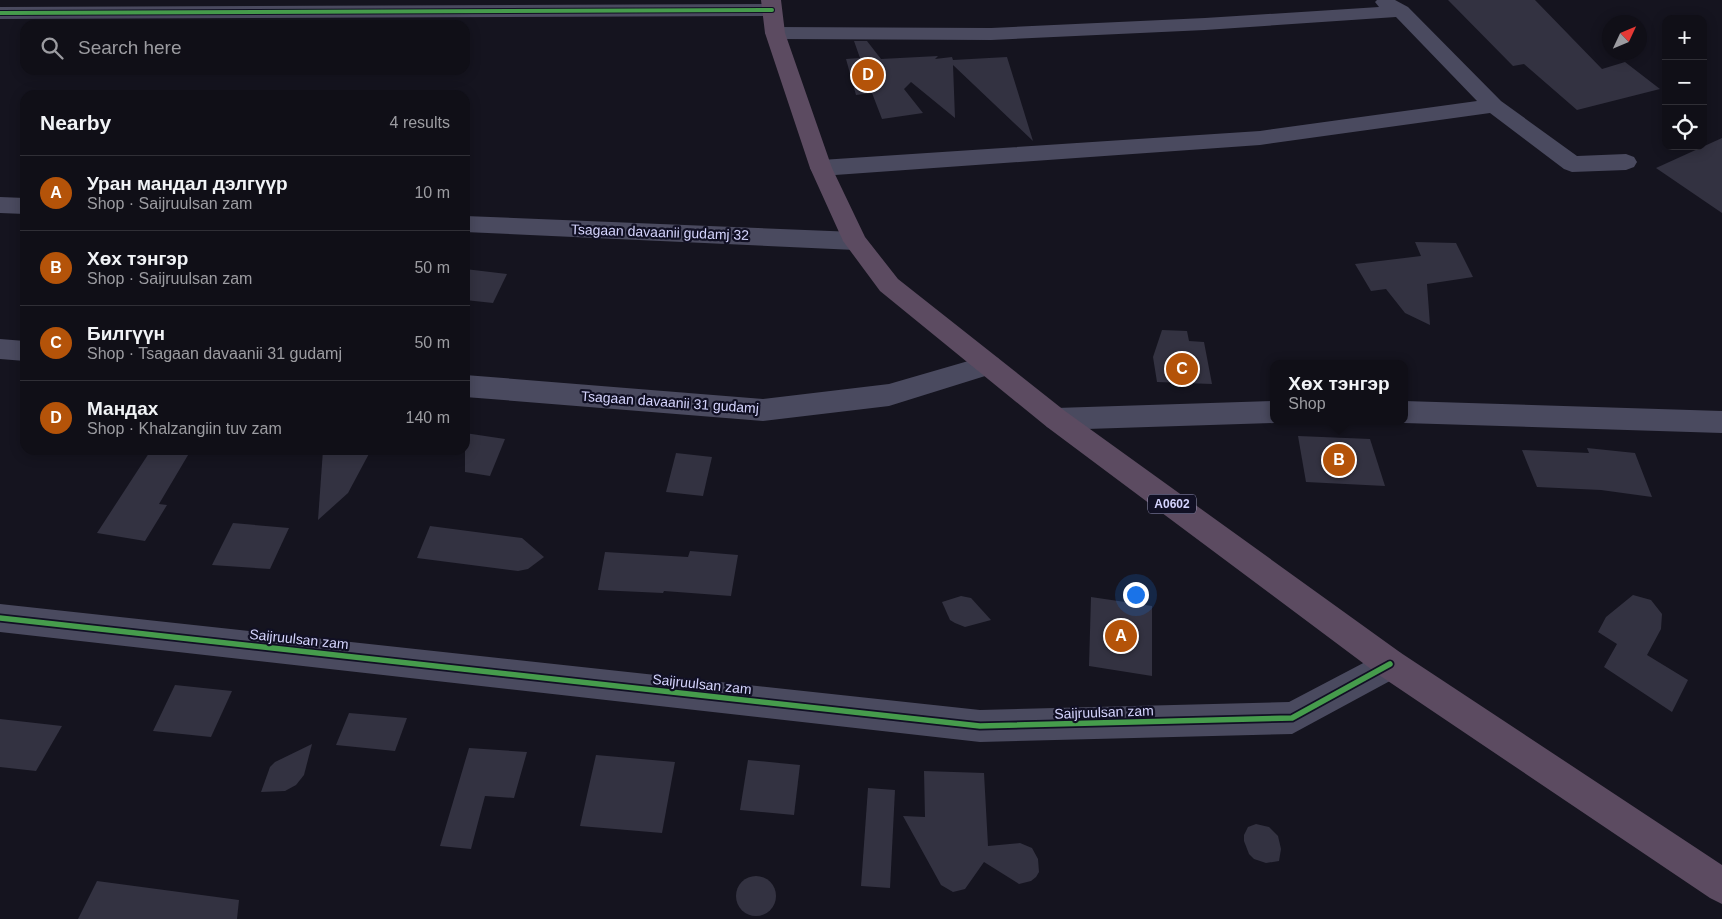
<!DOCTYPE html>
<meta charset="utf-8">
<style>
:root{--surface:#100f17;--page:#191820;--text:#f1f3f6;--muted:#9c9ca1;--line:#302f36;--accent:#b45309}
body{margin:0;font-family:Arial,sans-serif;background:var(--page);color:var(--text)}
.controls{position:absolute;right:15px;top:15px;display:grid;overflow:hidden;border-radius:10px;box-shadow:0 2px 12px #0003}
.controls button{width:45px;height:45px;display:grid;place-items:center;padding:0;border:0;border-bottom:1px solid var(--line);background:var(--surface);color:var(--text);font:25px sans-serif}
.compass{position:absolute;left:1602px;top:15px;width:45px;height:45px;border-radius:50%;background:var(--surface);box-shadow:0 2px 12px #0003;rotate:46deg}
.you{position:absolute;left:1135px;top:594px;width:18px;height:18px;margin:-12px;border:4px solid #fff;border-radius:50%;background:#1a73e8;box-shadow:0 0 0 8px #1a73e833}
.badge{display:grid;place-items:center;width:32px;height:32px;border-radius:50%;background:var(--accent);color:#fff;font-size:16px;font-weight:700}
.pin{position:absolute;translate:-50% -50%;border:2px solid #fff;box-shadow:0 1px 5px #0006}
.popup{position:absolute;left:1270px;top:360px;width:138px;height:65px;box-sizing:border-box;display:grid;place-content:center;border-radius:10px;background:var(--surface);filter:drop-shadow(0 1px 4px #0005);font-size:16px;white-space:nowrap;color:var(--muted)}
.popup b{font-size:19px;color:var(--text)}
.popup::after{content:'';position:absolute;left:50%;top:100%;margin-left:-10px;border:10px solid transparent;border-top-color:var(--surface)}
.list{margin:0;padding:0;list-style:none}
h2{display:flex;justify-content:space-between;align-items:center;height:65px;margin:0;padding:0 20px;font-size:21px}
h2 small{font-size:16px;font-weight:400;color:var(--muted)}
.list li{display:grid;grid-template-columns:32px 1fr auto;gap:15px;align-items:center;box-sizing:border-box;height:75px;padding:0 20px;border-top:1px solid var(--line)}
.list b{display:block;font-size:19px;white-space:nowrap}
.list p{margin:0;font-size:16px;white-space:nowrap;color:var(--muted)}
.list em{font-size:16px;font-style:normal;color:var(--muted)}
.icon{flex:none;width:28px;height:28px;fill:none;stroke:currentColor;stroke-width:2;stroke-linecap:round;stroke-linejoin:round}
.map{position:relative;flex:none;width:1722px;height:919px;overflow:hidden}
.search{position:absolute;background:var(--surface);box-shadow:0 2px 12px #0003;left:20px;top:20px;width:450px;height:55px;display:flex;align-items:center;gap:12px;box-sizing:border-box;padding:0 18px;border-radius:15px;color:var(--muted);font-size:19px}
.panel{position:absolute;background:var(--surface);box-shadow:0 2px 12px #0003;left:20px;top:90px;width:450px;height:365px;border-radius:15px}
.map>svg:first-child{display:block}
</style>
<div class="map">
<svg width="1722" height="919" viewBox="0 0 1722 919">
<rect width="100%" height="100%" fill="#15141f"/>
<g fill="#333241">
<polygon points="1448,0 1535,0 1602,69 1625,62 1660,89 1577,110 1524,64 1513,66"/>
<polygon points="854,41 867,41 881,59 938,56 935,59 952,57 953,60 1007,57 1033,141 953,65 955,118 911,82 904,89 923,113 882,119 872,93 856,95 846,59 860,58"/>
<polygon points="1722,138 1722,213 1656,168"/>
<polygon points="1415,242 1456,243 1473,277 1427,284 1430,325 1405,313 1386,289 1371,291 1355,264 1421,256"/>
<polygon points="465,269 507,274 493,303 465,300"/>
<polygon points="1162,330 1187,331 1189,341 1204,342 1212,384 1157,382 1153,357"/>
<polygon points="465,433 505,439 490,476 465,472"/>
<polygon points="1298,436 1370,439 1385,486 1306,482"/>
<polygon points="1587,448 1635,453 1652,497 1601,490 1537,487 1522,450 1589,453"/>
<polygon points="151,450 191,450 159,504 167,505 145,541 97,533"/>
<polygon points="323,450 371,450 348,493 318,520"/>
<polygon points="676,453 712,457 703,496 666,492"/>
<polygon points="233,523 289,528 270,569 212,565"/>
<polygon points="430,526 522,538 544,557 528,569 518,571 417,558"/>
<polygon points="690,551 738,555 731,596 664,591 663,593 598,590 605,552 688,557"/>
<polygon points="1633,595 1651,600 1662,614 1661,629 1647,655 1688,680 1672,712 1604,667 1617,644 1598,632 1606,617"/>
<polygon points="961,596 971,598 991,620 965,627 955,623 950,620 942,602"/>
<polygon points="1091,597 1152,606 1152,676 1089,666"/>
<polygon points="175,685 232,691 211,737 153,731"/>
<polygon points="349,713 407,718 395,751 336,745"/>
<polygon points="0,719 62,726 36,771 0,767"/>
<polygon points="312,744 304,775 296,785 285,791 261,792 270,767 275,762"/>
<polygon points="469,748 527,752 514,798 485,796 471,849 440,846"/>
<polygon points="596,755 675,762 662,833 580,826"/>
<polygon points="748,760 800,765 794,815 740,810"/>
<polygon points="924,771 984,773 988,846 1020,843 1032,848 1038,859 1039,872 1036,877 1031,881 1019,884 984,862 965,889 953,892 941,885 903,816 925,817"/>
<polygon points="868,788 895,790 890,888 861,886"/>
<polygon points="1256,824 1269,827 1278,836 1281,849 1279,861 1266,863 1254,859 1249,854 1244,841 1244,835 1248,827"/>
<circle cx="756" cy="896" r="20"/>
<polygon points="97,881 239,900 237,919 78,919"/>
</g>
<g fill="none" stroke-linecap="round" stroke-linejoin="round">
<g fill="#4a4a5f" fill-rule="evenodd">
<polygon points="1377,0 1395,0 1408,7 1501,101 1577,156 1626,154 1634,157 1637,162 1634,167 1626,170 1572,172 1564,169 1490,113 1260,145 821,176 813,173 810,168 813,163 821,160 1260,131 1477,101 1396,17 1205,30 991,40 775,39 768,37 765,33 768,29 775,27 991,28 1205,18 1379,7 1375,2"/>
<polygon points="772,4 779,6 782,10 779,14 772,16 0,19 0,7"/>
<polygon points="0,197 25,198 25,214 0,213"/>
<polygon points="465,216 855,232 863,235 867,241 863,247 855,250 465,232"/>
<polygon points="0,339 25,341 25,361 0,359"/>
<polygon points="989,355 998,358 1002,365 998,372 889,406 763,421 465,397 465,375 763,399 889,384"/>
<polygon points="1274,401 1274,421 1279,421 1274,423 1056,430 1047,427 1043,419 1047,411 1056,408"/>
<polygon points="1404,401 1722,411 1722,433 1404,423 1399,421 1404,421"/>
<polygon points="0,604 980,710 1289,702 1390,649 1401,653 1406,664 1401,675 1292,734 980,742 0,632"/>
</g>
<polygon fill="#5c4b61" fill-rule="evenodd" points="761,0 781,0 785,33 832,168 865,237 898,279 1065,411 1401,653 1722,865 1722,904 1710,898 1379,675 1047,427 880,291 843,241 810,168 765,33"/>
<g stroke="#111024" stroke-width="6">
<polyline id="cycleway-far1" points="0,13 772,10"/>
</g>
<g stroke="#111024" stroke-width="9">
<polyline id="cycleway" points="0,618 980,726 1292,718 1390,664"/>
</g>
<use href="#cycleway-far1" stroke="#469c4c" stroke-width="4"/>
<use href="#cycleway" stroke="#469c4c" stroke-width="5.5"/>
</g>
<g text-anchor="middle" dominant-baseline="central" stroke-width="4.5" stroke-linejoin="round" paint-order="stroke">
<rect fill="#111024" stroke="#9a99bc" stroke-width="1" x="1148" y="494.5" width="48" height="19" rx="4"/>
<g font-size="12" font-weight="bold" fill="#d5d4fd">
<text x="1172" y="504">A0602</text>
</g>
<g font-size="14" fill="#d5d4fd" stroke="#111024">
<text transform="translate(660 232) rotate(2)">Tsagaan davaanii gudamj 32</text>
<text transform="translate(670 402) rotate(4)">Tsagaan davaanii 31 gudamj</text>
<text transform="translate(299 639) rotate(6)">Saijruulsan zam</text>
<text transform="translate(702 684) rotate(6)">Saijruulsan zam</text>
<text transform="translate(1104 712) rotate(-2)">Saijruulsan zam</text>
</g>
</g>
</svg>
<div class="controls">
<button>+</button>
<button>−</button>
<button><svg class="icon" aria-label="locate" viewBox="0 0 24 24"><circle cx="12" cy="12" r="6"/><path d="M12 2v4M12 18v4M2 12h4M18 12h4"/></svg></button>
</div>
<svg class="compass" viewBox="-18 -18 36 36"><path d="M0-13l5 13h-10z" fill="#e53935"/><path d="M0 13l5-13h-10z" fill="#9c9ca1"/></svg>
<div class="you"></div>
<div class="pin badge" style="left:1121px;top:636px">A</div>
<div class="pin badge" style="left:1339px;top:460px">B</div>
<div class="popup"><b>Хөх тэнгэр</b>Shop</div>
<div class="pin badge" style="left:1182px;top:369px">C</div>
<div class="pin badge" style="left:868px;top:75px">D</div>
<div class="search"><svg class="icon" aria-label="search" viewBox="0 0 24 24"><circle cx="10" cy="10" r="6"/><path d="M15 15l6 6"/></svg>Search here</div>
<section class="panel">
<h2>Nearby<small>4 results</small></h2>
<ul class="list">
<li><span class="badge">A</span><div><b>Уран мандал дэлгүүр</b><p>Shop · Saijruulsan zam</p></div><em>10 m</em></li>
<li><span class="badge">B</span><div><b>Хөх тэнгэр</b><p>Shop · Saijruulsan zam</p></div><em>50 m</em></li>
<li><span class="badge">C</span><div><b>Билгүүн</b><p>Shop · Tsagaan davaanii 31 gudamj</p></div><em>50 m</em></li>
<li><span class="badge">D</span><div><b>Мандах</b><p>Shop · Khalzangiin tuv zam</p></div><em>140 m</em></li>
</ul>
</section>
</div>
